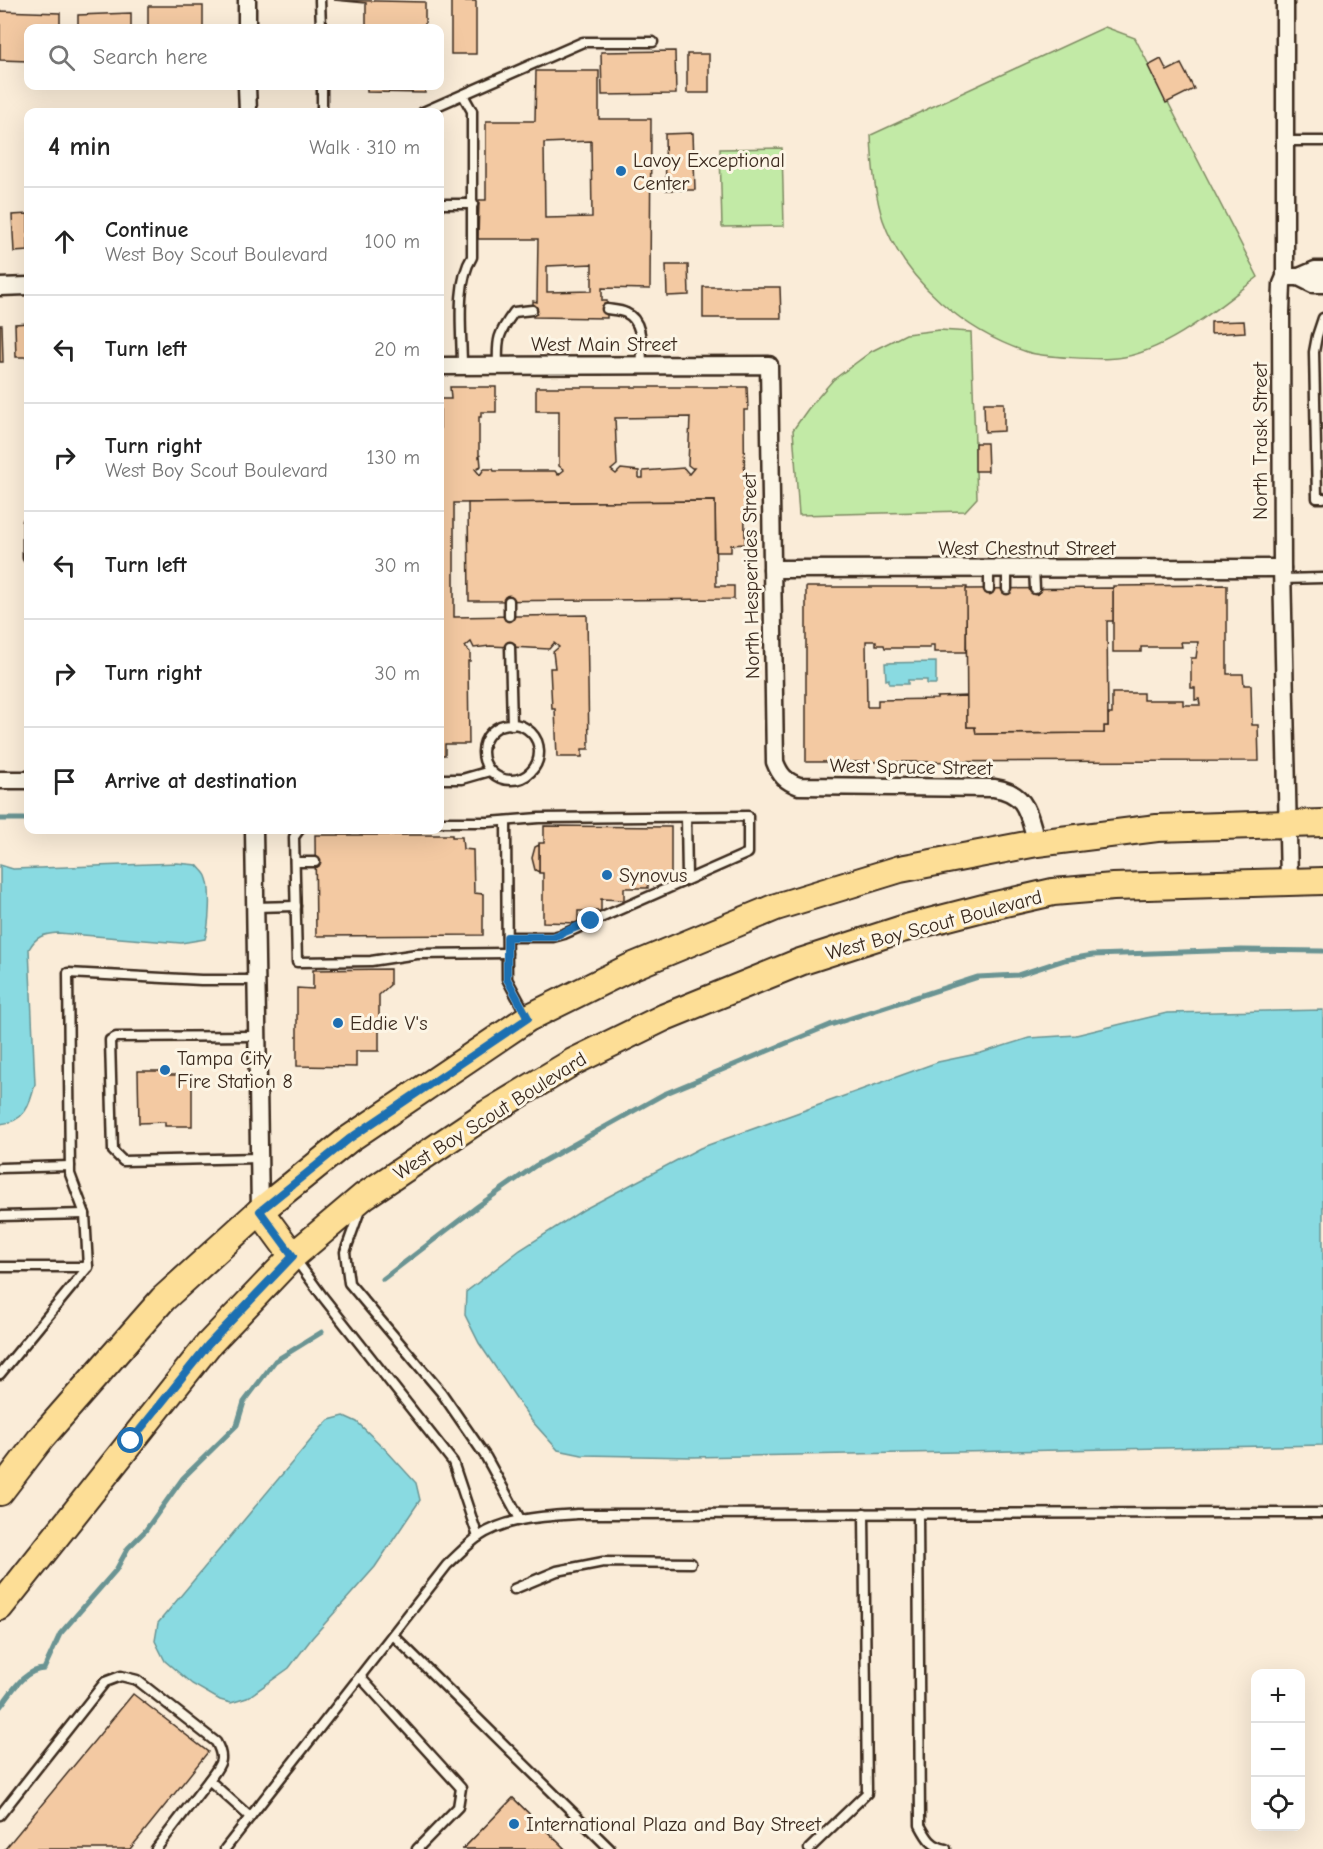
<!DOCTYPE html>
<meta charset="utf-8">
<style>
:root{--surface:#fff;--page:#f2f2f2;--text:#222;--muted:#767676;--line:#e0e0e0}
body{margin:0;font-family:"Comic Neue",sans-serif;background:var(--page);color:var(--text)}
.controls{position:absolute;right:18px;bottom:18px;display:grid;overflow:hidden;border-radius:12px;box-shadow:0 6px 24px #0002}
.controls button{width:54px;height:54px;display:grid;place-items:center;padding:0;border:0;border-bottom:2px solid var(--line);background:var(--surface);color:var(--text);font:30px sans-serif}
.stop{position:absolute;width:18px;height:18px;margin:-14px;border:4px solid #1f6fb2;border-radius:50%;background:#fff}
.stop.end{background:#1f6fb2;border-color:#fff;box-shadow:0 2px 6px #0008}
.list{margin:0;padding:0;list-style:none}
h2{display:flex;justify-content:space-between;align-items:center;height:78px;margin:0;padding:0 24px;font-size:26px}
h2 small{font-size:20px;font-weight:400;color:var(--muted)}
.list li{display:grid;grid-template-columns:39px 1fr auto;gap:18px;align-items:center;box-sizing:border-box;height:108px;padding:0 24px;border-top:2px solid var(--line)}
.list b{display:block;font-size:22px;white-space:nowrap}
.list p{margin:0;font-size:20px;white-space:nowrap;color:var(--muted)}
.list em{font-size:20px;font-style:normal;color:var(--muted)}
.icon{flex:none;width:33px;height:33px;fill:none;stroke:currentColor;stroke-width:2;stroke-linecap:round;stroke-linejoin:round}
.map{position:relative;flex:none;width:1323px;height:1849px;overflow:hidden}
.search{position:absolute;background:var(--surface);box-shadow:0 6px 24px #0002;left:24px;top:24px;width:420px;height:66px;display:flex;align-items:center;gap:15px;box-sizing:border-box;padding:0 21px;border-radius:12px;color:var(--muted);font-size:22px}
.panel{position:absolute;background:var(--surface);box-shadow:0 6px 24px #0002;left:24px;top:108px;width:420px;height:726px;border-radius:12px}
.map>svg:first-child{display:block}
</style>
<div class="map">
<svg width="1323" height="1849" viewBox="0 0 1323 1849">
<rect width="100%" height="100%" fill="#faecd8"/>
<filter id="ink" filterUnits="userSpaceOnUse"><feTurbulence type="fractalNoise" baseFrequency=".0167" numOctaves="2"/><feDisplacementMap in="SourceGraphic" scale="12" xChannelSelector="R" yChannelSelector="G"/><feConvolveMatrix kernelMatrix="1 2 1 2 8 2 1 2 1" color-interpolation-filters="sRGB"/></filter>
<g filter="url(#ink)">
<g fill="#c2eaa6" stroke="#7e8a62" stroke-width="1.5">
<path d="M1105,27L1135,38L1258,277C1220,306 1166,353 1117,358C1099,360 1043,357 1027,352C966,332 905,282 883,220C874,193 872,163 871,135Z"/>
<polygon points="782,148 784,226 722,227 720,149"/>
<polygon points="939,330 971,332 977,498 965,511 799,515 793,430 808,409 833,380 872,351 906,334"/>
</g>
<g fill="#89dae1" stroke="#6a9493" stroke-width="1.5">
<polygon points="936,662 936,684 927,684 927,680 908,680 908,684 889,684 889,679 886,680 885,663"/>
<path d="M177,863L197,865C199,868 204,872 206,876C212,889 209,927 205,939L181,943L58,933C44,934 36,936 29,949L35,1084C30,1105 25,1122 0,1124V865L13,869Z"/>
<polygon points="1323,1010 1323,1445 692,1457 582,1455 558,1450 531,1420 479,1343 465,1315 466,1292 520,1250 583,1210 700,1148 938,1062 981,1053 1029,1038 1076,1035 1167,1013"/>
<polygon points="344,1416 357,1422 385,1449 416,1483 420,1500 375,1567 312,1638 289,1668 247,1698 231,1703 220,1700 192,1684 165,1661 155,1641 158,1623 320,1429 329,1420"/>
</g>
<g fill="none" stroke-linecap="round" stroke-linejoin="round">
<g stroke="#6a9493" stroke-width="5">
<polyline points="0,819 28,819"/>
<polyline points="383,1279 478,1206 535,1166 664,1094 830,1025 978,977 1018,975 1064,960 1093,955 1241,950 1323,951"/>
<path d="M0,1707C12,1692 23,1670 44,1669L60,1634L116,1570L128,1548L145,1531L183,1478L237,1425L244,1402L275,1361L322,1332"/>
</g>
</g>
<g fill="#f3c9a2" stroke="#3b2a1e" stroke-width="1.5" fill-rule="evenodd">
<polygon points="334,0 425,2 425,28 366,28 366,3"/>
<rect x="451" y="1" width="25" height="53"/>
<rect x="148" y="6" width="55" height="22"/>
<polygon points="0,11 60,13 60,28 28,28 28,61 0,60"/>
<polygon points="131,13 131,28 78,28 78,15"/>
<polygon points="675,51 676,94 602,95 601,52"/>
<rect x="687" y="54" width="22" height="39"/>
<polygon points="1161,59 1167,71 1181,64 1194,89 1166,103 1148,66"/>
<path d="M536,71H599V119H651L650,289L602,288V301H607V318L533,317V301L537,302L538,239H478L479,200H486V121H535ZM591,141L592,217L545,218L544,143ZM592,264V291L547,292V266Z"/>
<polygon points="367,86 425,86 425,93 367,92"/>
<polygon points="693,133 695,190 666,190 665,134"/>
<polygon points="28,214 28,251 14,252 12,215"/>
<polygon points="666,265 688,265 689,295 667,296"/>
<polygon points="703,287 780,287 781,318 703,318"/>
<polygon points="1244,321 1245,332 1211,334 1211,322"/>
<polygon points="28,323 28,357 16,357 15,324"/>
<polygon points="0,325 2,325 3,362 0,362"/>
<path d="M450,387H496V412H481V417H479V457L480,456L481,466L475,469L480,475L484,469H493L494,471H555L558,475L564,470L559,466V411H536V387H747L748,410H744L745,544L731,545V552H716L715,501L454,503V617L587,615L589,749H582V757H557L555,709H552L550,668H555L553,652L559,647L554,643L549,649L490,646L474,648L471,642L465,647L470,652V661H468L469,744H445V755H440V399H451ZM690,417L688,465L692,468H694L689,474L684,468L643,471V478H639V471L621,469L616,474L611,470L617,465L615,418Z"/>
<polygon points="984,403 1004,403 1004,431 985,432"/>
<polygon points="975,443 987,443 988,471 975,471"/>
<polygon points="715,501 716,586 734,586 734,599 469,601 468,503"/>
<polygon points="1227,585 1227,674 1243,674 1244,685 1251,685 1252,725 1258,725 1259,761 806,762 806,587 967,587 966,652 934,652 934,645 930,645 930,648 885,648 884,645 876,645 876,641 866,641 867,707 878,707 878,700 937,699 937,697 967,696 967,727 975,727 976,734 1104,733 1104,726 1108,726 1108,714 1112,714 1112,693 1143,693 1143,700 1183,700 1183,705 1200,705 1199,699 1195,700 1195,688 1191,688 1191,658 1196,658 1198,642 1181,642 1182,647 1141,647 1141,652 1113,652 1113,586"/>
<polygon points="1113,588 1113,621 1107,621 1108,726 1104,726 1104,733 976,734 975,727 967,727 966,589"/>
<polygon points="544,826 671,827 671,876 648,876 648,888 624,888 624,900 601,899 601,911 578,911 578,923 543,922 543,873 539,873 539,843 544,843"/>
<polygon points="315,835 452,835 452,837 462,837 463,849 473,850 474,893 483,894 483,935 316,936"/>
<polygon points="539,845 539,872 535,870 532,858 535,847"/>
<polygon points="390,969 390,985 379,995 379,1051 356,1051 356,1067 297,1066 297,988 313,989 313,970"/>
<polygon points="138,1071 165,1071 165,1075 192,1075 192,1126 165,1126 165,1122 139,1123"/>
<polygon points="133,1694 208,1752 130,1849 5,1849"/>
<polygon points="513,1798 565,1849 463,1849"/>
<polygon points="513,1798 565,1849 463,1849"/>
</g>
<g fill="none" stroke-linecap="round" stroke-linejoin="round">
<g stroke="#3b2a1e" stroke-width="13">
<g id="service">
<polyline points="320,0 321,28"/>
<polyline points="322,112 322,86"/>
<polyline points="423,112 583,42 653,42"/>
<polyline points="1286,141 1323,141"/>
<polyline points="440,204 473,204"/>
<path d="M607,309C612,310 620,310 626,313C644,321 641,348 642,365"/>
<polyline points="1323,318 1317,336 1314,352 1317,498 1323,498"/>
<path d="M498,365C497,339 498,334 514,312L532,310"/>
<path d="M462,366C462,333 455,284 472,257V111L463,95"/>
<polyline points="28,522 28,558"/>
<polyline points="1034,568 1035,589"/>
<polyline points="989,569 989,589"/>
<polyline points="1007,569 1007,589"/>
<polyline points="1282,579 1323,578"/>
<polyline points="509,601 509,616"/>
<polyline points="510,647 512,725"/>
<circle cx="511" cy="752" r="28"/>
<polyline points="440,779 462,779 490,771"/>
<polyline points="686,817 687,879"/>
<polyline points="506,821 507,979 527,1016"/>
<polyline points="440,822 489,822 539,818 748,816 748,853 564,934 553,937 507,937"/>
<polyline points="299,830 294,837 297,962 371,961 417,954 507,953"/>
<polyline points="295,862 315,862"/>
<polyline points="255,907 296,906"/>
<polyline points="257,1036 116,1037 110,1040 113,1151 123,1161 259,1158"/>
<polyline points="0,1168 70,1166"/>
<polyline points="360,1210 345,1252 349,1283 441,1392 486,1457 520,1519"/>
<polyline points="0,1216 85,1214"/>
<polyline points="296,1260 323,1297 453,1462 478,1537"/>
<polyline points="0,1267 88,1267"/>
<polyline points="0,1374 88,1267 85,1214 70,1174 68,973 201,980 256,980"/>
<path d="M918,1513L920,1825C927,1838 931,1846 946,1849"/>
<polyline points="514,1589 557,1571 603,1562 691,1563"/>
<polyline points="394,1636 610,1849"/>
<polyline points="361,1678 461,1788 458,1807 417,1849"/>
<path d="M0,1815L105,1682L121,1676L137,1680L216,1742C226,1760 220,1765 209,1780L250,1817"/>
<polyline points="156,1849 209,1780"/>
<path d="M225,1849L447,1565C457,1556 467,1545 478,1537C507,1517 543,1517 577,1514L1323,1513"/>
<polyline points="809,1849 867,1793 864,1513"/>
</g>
</g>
<g stroke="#3b2a1e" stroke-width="21">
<g id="minor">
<polyline points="247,0 247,28"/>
<polyline points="1285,0 1285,277 1282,284 1281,312 1282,568 1289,881"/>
<polyline points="247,86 248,112"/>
<polyline points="1285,277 1299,277 1315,270 1323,270"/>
<polyline points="1299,277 1313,284 1323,284"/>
<polyline points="0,287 28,286"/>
<path d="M440,366L769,365L775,762C780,775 785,781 799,786L994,788C1028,793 1028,815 1037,843"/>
<polyline points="772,569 1282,568"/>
<polyline points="0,780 28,780"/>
<polyline points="254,830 260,1211"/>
</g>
</g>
<g stroke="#3b2a1e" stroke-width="30">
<g id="primary">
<polyline points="260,1211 293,1256"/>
<polyline points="0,1492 42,1437 163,1299 260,1211 349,1139 528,1018 631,967 776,907 900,869 1037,843 1157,828 1323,823"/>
<polyline points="0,1607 208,1345 293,1256 364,1196 488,1113 573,1062 665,1017 800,962 902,929 987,907 1053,892 1113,887 1323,881"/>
</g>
</g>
<use href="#service" stroke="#fcf5e5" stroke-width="8"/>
<use href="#minor" stroke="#fcf5e5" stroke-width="16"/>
<use href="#primary" stroke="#fdde96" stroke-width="26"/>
</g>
</g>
<g fill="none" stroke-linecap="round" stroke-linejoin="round" filter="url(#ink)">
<polyline stroke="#1f6fb2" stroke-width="8" points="131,1441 208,1345 293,1256 260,1211 349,1139 528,1018 507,979 507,937 553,937 591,921"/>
</g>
<g fill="#1f6fb2" stroke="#fcf5e5" stroke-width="2">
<circle cx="621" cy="171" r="6"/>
<circle cx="607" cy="875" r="6"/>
<circle cx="338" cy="1023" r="6"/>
<circle cx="165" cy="1070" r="6"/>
<circle cx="514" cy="1824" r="6"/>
</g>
<g text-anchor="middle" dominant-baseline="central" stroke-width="6" stroke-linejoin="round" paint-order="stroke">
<g font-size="20" fill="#3b2a1e" stroke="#fcf5e5" text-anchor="start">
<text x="633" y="160">Lavoy Exceptional<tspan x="633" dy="23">Center</tspan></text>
<text x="619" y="875">Synovus</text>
<text x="350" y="1023">Eddie V's</text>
<text x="177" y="1058">Tampa City<tspan x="177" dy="23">Fire Station 8</tspan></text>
<text x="526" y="1824">International Plaza and Bay Street</text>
</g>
<g font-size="20" fill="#3b2a1e" stroke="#fcf5e5">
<text x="604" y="344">West Main Street</text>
<text transform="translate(1260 441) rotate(-90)">North Trask Street</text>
<text x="1027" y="548">West Chestnut Street</text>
<text transform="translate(751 576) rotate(-91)">North Hesperides Street</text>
<text transform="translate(911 767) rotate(1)">West Spruce Street</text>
<text transform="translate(934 925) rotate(-15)">West Boy Scout Boulevard</text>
<text transform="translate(490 1116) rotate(-32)">West Boy Scout Boulevard</text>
</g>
</g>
</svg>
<div class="controls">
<button>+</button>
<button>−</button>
<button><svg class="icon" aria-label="locate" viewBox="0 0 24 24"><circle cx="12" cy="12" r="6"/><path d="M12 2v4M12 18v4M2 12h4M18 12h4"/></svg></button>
</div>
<div class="stop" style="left:131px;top:1441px"></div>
<div class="stop end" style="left:591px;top:921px"></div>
<div class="search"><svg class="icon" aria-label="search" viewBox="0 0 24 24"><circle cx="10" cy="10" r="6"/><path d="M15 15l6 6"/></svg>Search here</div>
<section class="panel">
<h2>4 min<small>Walk · 310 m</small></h2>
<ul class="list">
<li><svg class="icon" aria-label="ahead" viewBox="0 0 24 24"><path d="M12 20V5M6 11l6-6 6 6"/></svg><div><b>Continue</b><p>West Boy Scout Boulevard</p></div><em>100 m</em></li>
<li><svg class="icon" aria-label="left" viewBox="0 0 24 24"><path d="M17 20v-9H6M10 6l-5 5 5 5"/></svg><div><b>Turn left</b></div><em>20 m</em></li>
<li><svg class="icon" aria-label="right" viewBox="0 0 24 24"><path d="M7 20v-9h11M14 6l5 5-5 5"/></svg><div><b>Turn right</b><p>West Boy Scout Boulevard</p></div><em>130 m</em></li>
<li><svg class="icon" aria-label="left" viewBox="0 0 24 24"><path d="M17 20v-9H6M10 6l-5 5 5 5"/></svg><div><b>Turn left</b></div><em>30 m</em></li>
<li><svg class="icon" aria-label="right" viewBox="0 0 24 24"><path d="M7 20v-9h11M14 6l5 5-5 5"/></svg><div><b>Turn right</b></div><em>30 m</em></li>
<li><svg class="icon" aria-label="arrive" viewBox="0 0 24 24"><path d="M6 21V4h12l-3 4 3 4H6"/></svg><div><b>Arrive at destination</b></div></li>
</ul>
</section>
</div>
